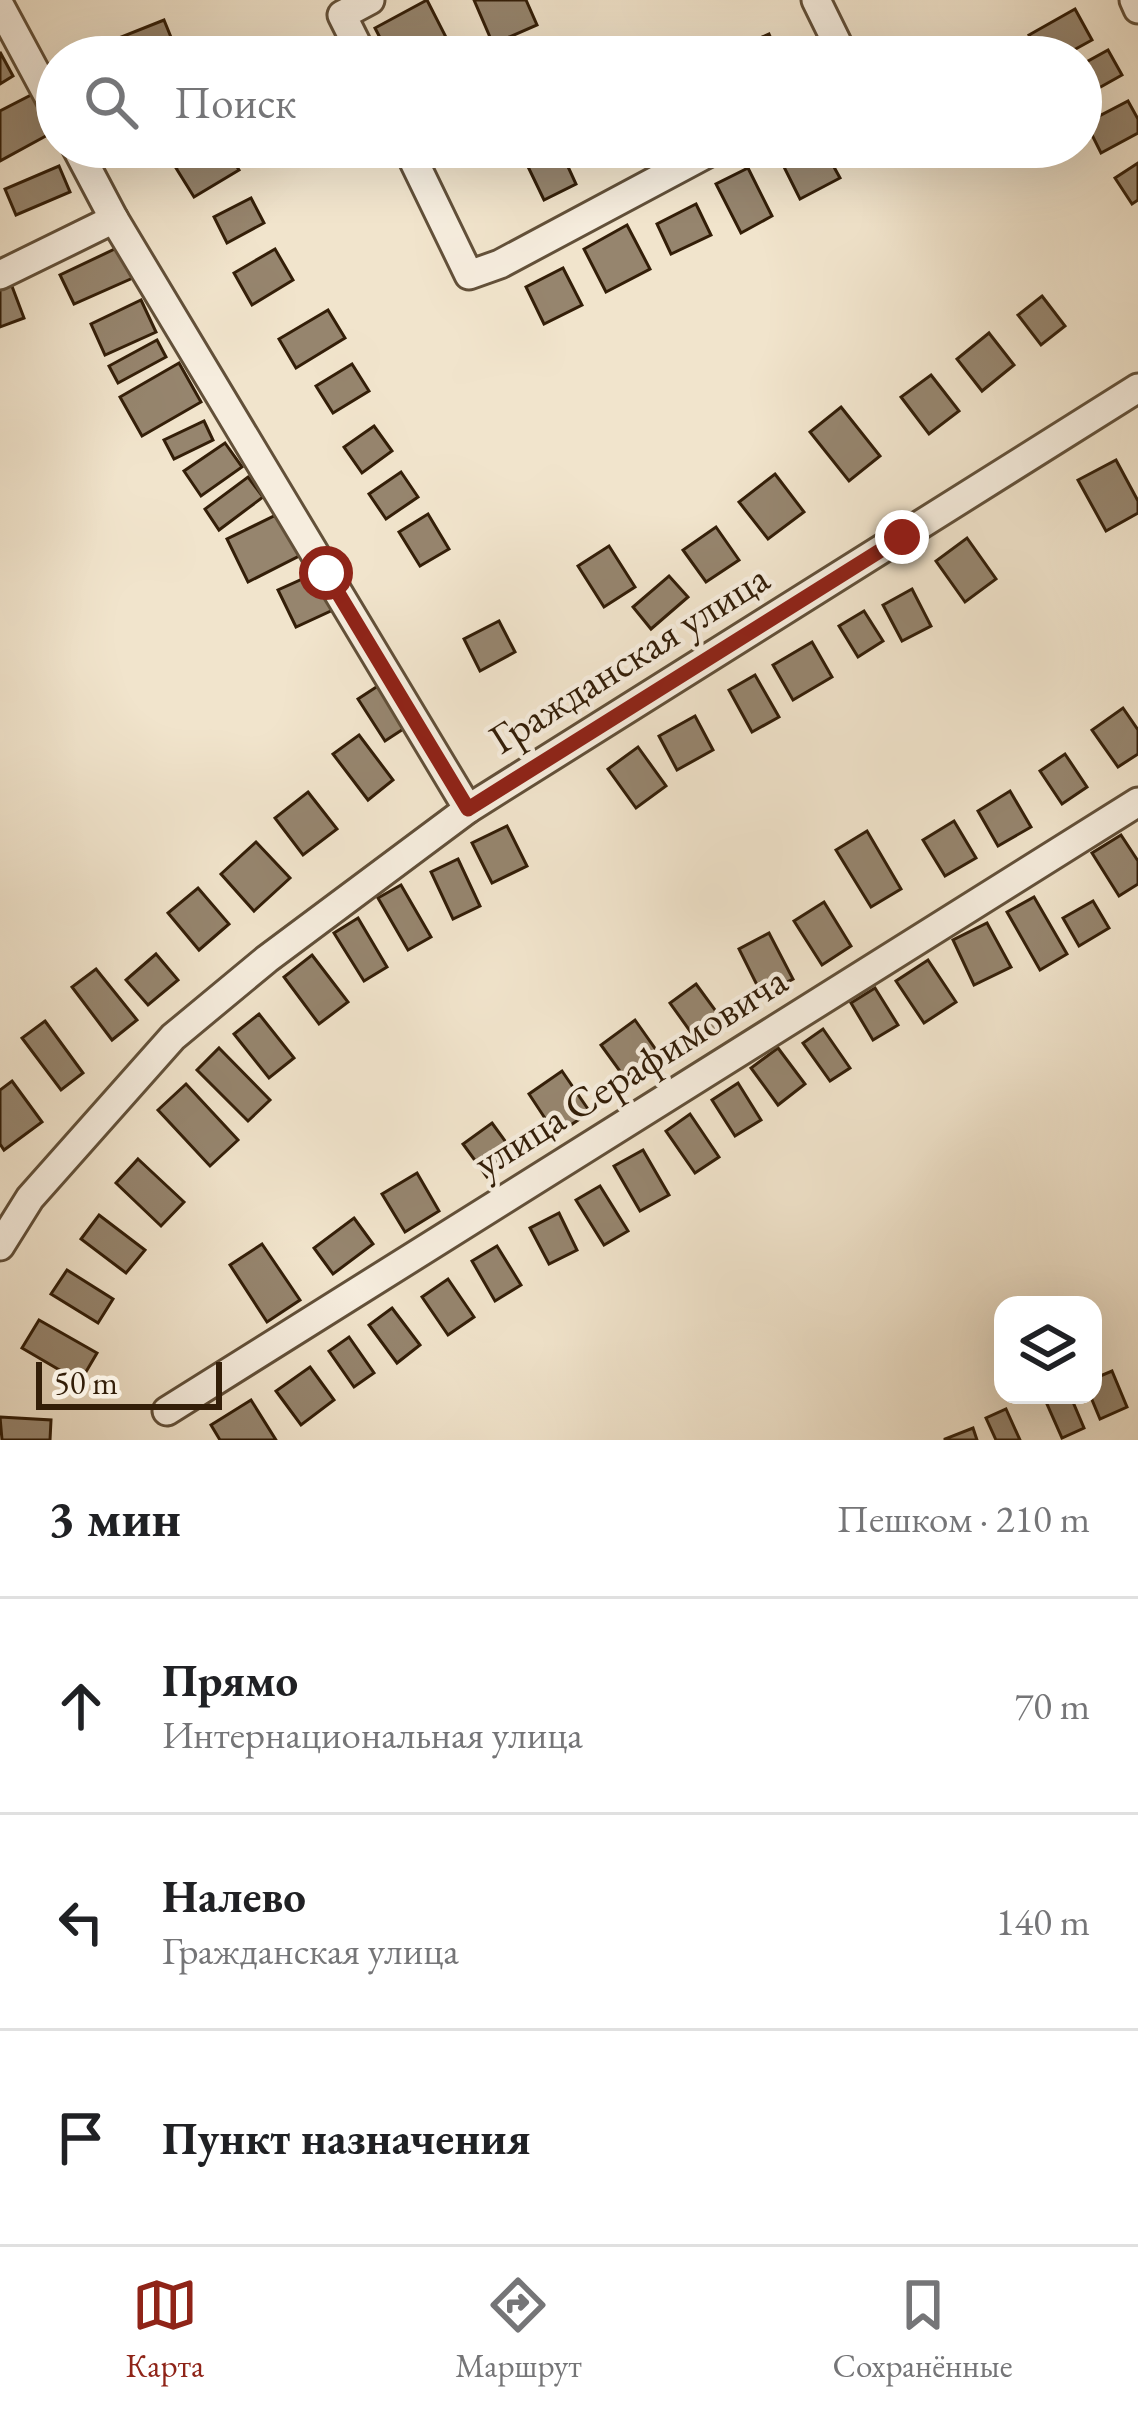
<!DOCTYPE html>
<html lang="ru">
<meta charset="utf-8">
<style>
:root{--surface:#fff;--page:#f6f6f6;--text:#202124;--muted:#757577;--line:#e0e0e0;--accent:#8f2418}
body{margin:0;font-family:"EB Garamond",serif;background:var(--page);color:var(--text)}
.controls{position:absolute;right:36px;bottom:36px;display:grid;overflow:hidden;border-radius:24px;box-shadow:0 12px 48px #0002}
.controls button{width:108px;height:108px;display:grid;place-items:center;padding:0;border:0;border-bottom:3px solid var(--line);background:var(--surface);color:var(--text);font:60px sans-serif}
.scale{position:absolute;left:36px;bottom:30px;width:186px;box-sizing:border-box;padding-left:12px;border:6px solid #331e08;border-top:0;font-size:33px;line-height:42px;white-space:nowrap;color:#331e08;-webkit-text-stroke:9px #f6edde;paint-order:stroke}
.stop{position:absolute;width:36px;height:36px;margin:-27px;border:9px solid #8f2418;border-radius:50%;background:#fff}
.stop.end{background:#8f2418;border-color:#fff;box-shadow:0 3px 12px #0008}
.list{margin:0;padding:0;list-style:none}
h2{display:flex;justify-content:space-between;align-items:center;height:156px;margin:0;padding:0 48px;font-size:51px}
h2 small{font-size:39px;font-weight:400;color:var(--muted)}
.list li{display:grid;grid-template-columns:78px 1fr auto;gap:36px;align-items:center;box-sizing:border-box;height:216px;padding:0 48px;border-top:3px solid var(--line)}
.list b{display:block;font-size:45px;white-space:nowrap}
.list p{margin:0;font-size:39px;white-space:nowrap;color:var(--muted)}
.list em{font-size:39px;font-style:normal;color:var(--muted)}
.icon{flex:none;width:66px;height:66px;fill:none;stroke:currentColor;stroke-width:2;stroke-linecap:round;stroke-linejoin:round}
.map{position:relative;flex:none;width:1138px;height:1440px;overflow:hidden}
.search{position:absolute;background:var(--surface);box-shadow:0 12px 48px #0002;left:36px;right:36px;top:36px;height:132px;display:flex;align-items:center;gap:30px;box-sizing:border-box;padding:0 42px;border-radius:66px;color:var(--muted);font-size:45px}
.sheet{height:804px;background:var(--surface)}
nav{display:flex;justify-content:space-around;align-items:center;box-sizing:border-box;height:168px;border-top:3px solid var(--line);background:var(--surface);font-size:33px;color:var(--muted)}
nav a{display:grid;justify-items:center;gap:6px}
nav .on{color:var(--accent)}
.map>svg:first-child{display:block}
</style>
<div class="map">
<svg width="1138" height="1440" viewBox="0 0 1138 1440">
<rect width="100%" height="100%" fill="#f1e4cc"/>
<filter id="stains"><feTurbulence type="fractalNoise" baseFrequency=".00167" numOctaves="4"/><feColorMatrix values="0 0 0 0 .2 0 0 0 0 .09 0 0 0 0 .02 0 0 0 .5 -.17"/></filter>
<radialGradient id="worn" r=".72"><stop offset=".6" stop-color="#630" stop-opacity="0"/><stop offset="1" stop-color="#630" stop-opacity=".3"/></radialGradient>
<g fill="#96856e" stroke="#331e08" stroke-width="3">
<polygon points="427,0 450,45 427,57 390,57 375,28"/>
<polygon points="474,0 526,0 537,25 493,44"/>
<polygon points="1075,9 1092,40 1061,57 1042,57 1029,35"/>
<polygon points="164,20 179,57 112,57 106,43"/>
<polygon points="769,34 779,57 736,57 733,50"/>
<polygon points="1108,50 1122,75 1081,98 1081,65"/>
<polygon points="0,52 13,76 0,84"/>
<polygon points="35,93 55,131 0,161 0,111"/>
<polygon points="1128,101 1138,119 1138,133 1101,153 1086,123"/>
<polygon points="211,147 225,147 239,170 194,197 176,168"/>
<polygon points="525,147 559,147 576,184 544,200 520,150"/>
<polygon points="608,147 637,147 617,161"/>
<polygon points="784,147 823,147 840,178 800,199 776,151"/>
<polygon points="1138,163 1138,200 1132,204 1115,178"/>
<polygon points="59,166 70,192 16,215 5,189"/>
<polygon points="748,168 772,216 741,233 716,184"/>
<polygon points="251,198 264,223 227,243 214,217"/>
<polygon points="696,204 711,235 671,254 657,224"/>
<polygon points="627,225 650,269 606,292 584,249"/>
<polygon points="121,246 135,277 74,304 60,275"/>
<polygon points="275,249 293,280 252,305 234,273"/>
<polygon points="563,268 582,305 544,324 526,287"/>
<polygon points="10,281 24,318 0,327 0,285"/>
<polygon points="1042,296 1065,326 1041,345 1018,315"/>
<polygon points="141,300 156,332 105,355 91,324"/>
<polygon points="328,310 345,338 296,368 279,339"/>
<polygon points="989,333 1014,365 982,391 957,359"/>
<polygon points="157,340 166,357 118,383 109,366"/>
<polygon points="179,363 201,402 142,436 120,397"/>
<polygon points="352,364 369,391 333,413 316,386"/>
<polygon points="931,375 959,411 929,434 901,397"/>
<polygon points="841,407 880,456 849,481 810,432"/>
<polygon points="204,421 213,440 174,459 164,440"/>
<polygon points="374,426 392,451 362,473 344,447"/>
<polygon points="225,443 242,467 201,496 184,471"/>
<polygon points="1116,460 1138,501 1138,513 1106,531 1078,480"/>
<polygon points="401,472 418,497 386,519 369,494"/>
<polygon points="775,474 804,512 768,539 739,502"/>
<polygon points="248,477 263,497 219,530 205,509"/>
<polygon points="280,513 301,555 248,582 227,539"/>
<polygon points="428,514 449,549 420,566 399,532"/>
<polygon points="716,527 739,560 706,582 683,550"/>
<polygon points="967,538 996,579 965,602 936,561"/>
<polygon points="609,546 635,587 604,607 578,566"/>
<polygon points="318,572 335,609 296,627 278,590"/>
<polygon points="669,576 688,597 651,629 633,607"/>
<polygon points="912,589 931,626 902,641 883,605"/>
<polygon points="864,611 883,641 858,657 839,626"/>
<polygon points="499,621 515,652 480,671 464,639"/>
<polygon points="812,642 832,677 793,700 773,665"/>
<polygon points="755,675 779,717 752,732 729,690"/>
<polygon points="387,680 414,722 385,741 358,699"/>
<polygon points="1123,708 1138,730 1138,754 1118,767 1092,730"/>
<polygon points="695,716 713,750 677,770 659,736"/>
<polygon points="359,735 393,780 368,800 333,754"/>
<polygon points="638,747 666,786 636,808 608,769"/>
<polygon points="1065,754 1087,787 1062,804 1040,771"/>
<polygon points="1010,791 1031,827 998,846 978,811"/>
<polygon points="308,792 337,829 303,855 275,818"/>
<polygon points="954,821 976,858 945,876 923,840"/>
<polygon points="507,826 527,866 492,883 472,843"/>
<polygon points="867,831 901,889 871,907 836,850"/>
<polygon points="1121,835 1138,861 1138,884 1119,896 1092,853"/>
<polygon points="256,842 290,878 254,911 221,874"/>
<polygon points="458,859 480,906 453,919 431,872"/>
<polygon points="401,885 431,937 408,950 378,898"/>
<polygon points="198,888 229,924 199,950 168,913"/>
<polygon points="1034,897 1067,954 1040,970 1007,912"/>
<polygon points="1093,901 1109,928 1079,946 1063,918"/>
<polygon points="824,902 851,946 822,965 794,921"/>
<polygon points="358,918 387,967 364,981 334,933"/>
<polygon points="987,923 1011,967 974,985 953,940"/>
<polygon points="769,933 793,979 762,995 739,949"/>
<polygon points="156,954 178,980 148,1005 126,980"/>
<polygon points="312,955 348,1002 319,1024 284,977"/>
<polygon points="928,960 956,1002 924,1023 896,981"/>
<polygon points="96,969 137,1020 112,1040 72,987"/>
<polygon points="696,984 726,1025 700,1045 670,1003"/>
<polygon points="875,988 898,1025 873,1040 851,1003"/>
<polygon points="259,1014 294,1058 269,1078 234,1034"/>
<polygon points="635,1020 661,1057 627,1081 601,1045"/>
<polygon points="45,1021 83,1073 61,1090 22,1038"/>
<polygon points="823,1029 850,1068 830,1081 803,1043"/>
<polygon points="219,1048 270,1100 248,1121 197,1070"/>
<polygon points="778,1048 805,1084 778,1105 751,1068"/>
<polygon points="562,1071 590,1112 556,1135 529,1094"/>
<polygon points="12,1081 42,1122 4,1150 0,1144 0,1090"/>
<polygon points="738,1083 761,1120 735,1136 712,1100"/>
<polygon points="186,1084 238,1140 210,1166 158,1110"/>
<polygon points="690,1114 719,1157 695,1173 666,1131"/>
<polygon points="492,1123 516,1156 487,1177 463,1144"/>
<polygon points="643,1150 669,1195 640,1211 614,1166"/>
<polygon points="138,1159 184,1202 161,1226 116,1183"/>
<polygon points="417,1173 439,1211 405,1232 382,1194"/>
<polygon points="600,1186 628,1231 604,1245 576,1200"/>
<polygon points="559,1213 577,1250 549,1264 530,1228"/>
<polygon points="99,1215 145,1250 126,1273 81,1239"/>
<polygon points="354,1218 373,1244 333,1274 314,1248"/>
<polygon points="262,1244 300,1300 267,1322 230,1265"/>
<polygon points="497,1246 521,1285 495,1301 472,1261"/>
<polygon points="67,1270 113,1299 98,1323 51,1294"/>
<polygon points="448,1279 474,1317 448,1335 422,1297"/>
<polygon points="392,1308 420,1345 397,1363 369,1325"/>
<polygon points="39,1320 97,1353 80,1382 22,1348"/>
<polygon points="349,1337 374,1373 354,1387 329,1351"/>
<polygon points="310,1367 334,1400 301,1425 276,1391"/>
<polygon points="1112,1371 1127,1407 1100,1419 1090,1395 1093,1395 1093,1379"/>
<polygon points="1043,1395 1070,1395 1084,1428 1062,1438"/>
<polygon points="251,1400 276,1440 220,1440 211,1425"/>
<polygon points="1006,1409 1020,1440 996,1440 986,1418"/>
<polygon points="0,1417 51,1420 50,1440 2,1440"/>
<polygon points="973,1428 977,1440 945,1440 945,1439"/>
</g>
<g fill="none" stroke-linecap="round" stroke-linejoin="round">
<g stroke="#625039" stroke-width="33">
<g id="minor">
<polyline points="816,0 844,57"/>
<polyline points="1134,0 1138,9"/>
<polyline points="0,6 57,112"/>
<polyline points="363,57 342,15 370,0"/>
<polyline points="76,147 114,219 468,809"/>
<polyline points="407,147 469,275 500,264 719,147"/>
<polyline points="0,275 114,219"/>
<polyline points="0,1246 30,1198 173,1037 267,959 468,809 1138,388"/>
<polyline points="167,1411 1138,802"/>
</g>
</g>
<use href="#minor" stroke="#f6edde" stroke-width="27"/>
</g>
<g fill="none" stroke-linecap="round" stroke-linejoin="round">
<polyline stroke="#8f2418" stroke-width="15" points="326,573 468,809 902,537"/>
</g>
<g text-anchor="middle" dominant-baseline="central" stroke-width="9" stroke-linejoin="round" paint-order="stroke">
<g font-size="42" fill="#331e08" stroke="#f6edde">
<text transform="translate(629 658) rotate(-32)">Гражданская улица</text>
<text transform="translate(630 1071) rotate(-32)">улица Серафимовича</text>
</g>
</g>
<rect width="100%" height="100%" filter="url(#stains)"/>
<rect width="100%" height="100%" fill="url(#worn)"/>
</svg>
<div class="controls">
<button><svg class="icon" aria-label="layers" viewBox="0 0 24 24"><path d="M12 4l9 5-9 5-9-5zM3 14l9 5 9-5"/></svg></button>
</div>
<div class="scale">50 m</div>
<div class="stop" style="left:326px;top:573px"></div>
<div class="stop end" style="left:902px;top:537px"></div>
<div class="search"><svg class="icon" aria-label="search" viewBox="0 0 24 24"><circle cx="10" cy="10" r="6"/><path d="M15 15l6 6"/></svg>Поиск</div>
</div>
<section class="sheet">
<h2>3 мин<small>Пешком · 210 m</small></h2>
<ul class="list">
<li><svg class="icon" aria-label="ahead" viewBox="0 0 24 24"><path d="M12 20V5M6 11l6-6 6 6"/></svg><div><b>Прямо</b><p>Интернациональная улица</p></div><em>70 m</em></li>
<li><svg class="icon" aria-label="left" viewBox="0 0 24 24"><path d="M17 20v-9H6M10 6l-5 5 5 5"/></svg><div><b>Налево</b><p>Гражданская улица</p></div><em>140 m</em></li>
<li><svg class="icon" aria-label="arrive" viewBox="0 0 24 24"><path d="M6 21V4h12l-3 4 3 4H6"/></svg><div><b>Пункт назначения</b></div></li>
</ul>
</section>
<nav>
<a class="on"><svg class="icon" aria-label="map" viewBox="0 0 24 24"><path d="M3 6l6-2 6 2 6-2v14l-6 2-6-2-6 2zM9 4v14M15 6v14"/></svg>Карта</a>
<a><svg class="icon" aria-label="directions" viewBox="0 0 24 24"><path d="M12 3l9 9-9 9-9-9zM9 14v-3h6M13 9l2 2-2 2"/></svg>Маршрут</a>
<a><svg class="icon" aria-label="saved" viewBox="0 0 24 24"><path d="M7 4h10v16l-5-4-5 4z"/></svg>Сохранённые</a>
</nav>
